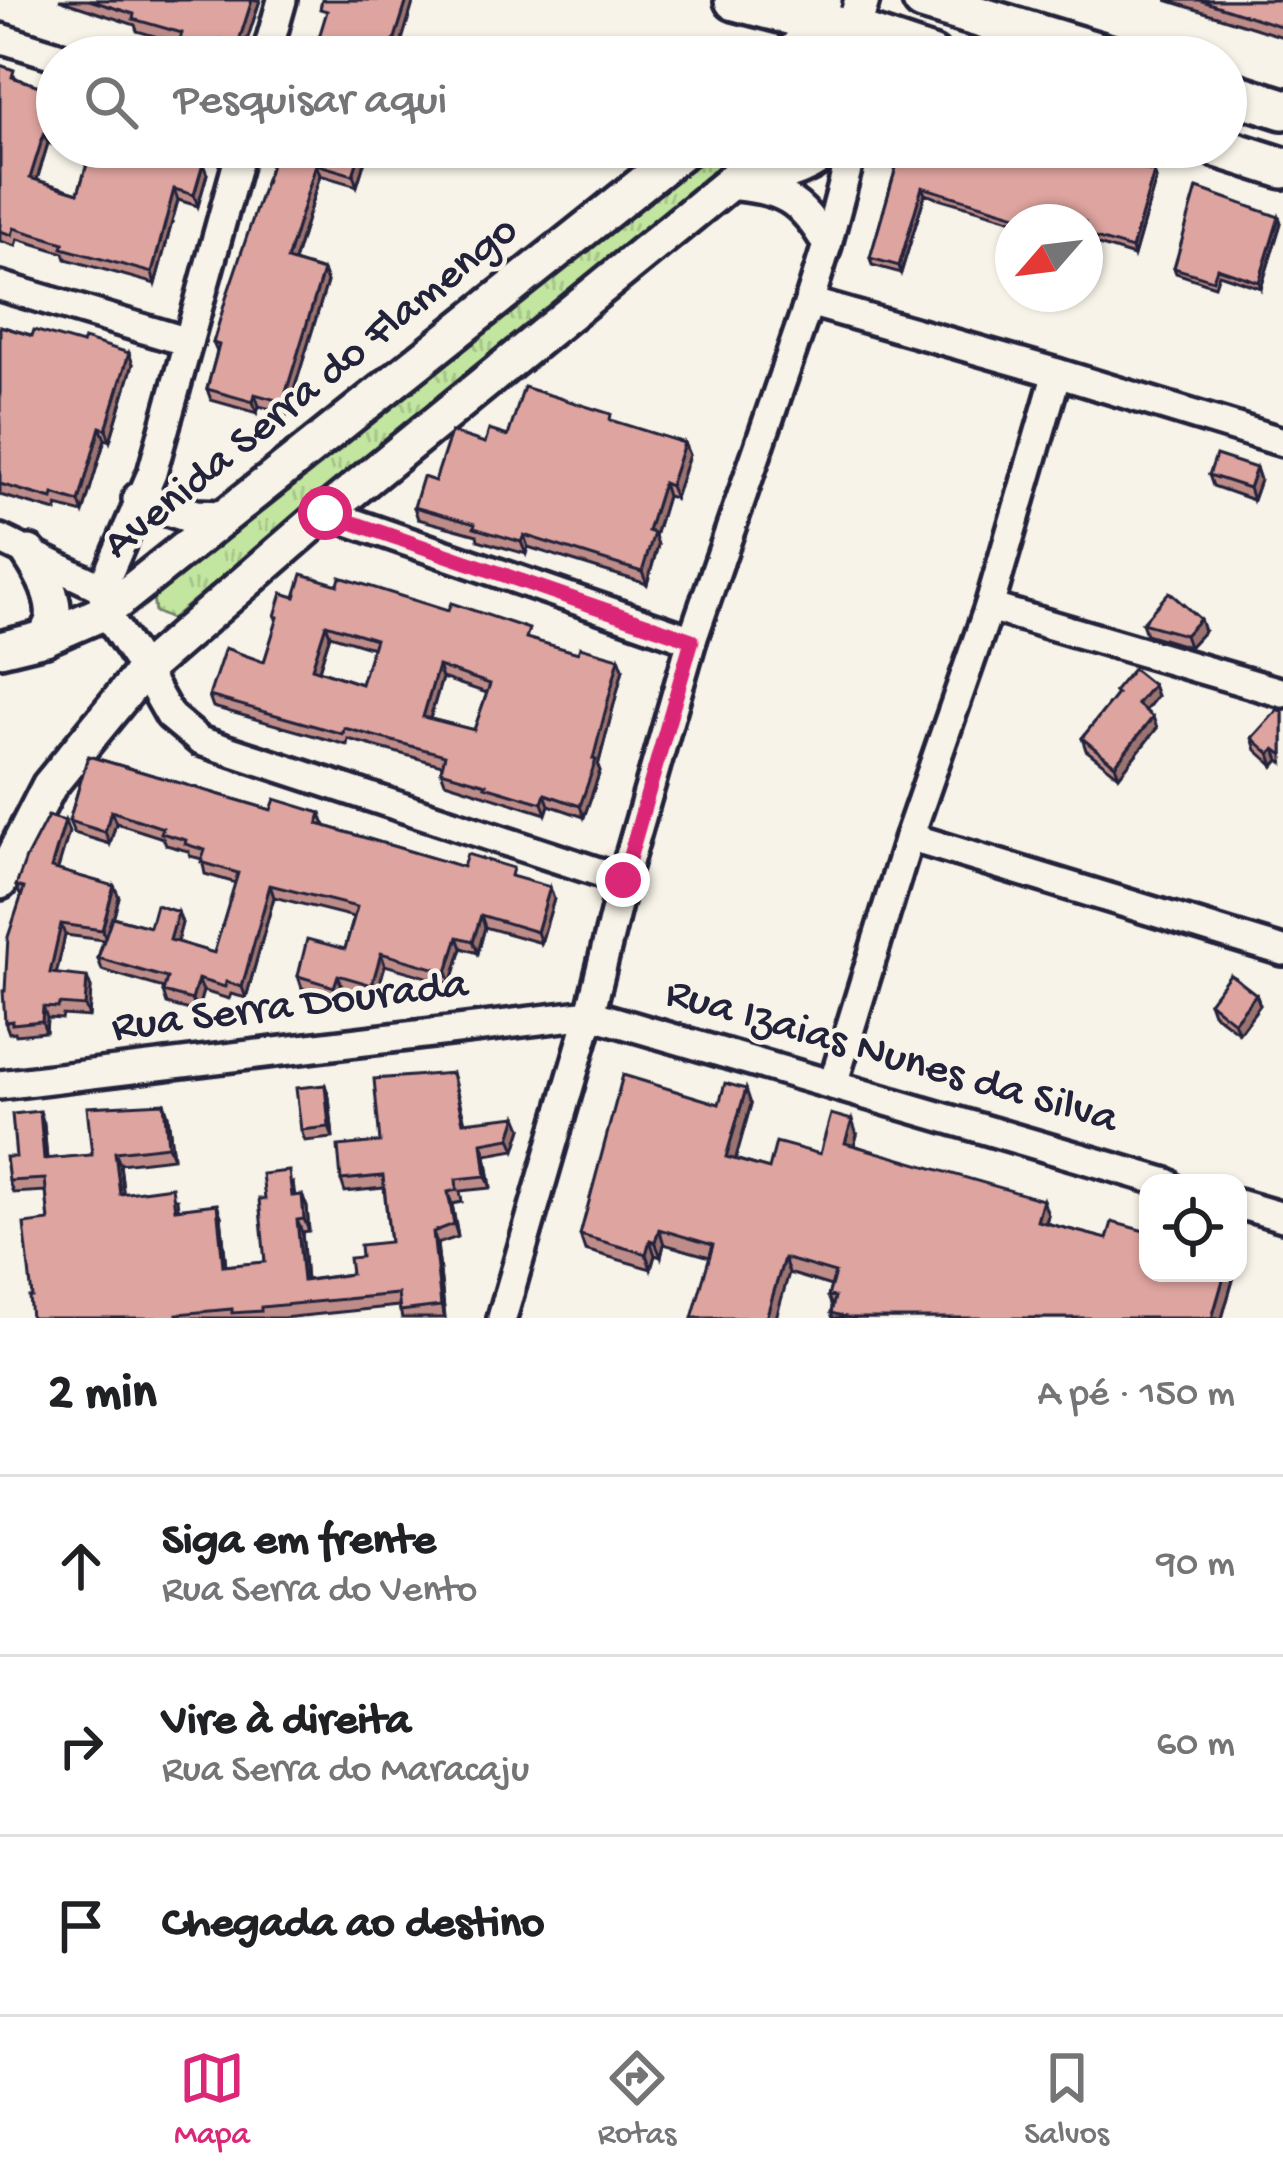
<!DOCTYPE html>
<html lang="pt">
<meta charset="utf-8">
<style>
:root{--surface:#fff;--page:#f6f6f6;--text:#202124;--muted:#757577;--line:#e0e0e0;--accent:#db2777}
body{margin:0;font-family:"Gochi Hand",sans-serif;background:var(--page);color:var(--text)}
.controls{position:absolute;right:36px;bottom:36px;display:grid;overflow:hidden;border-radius:24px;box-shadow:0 3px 9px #0004}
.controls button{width:108px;height:108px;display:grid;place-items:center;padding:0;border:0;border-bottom:3px solid var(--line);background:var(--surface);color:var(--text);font:60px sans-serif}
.compass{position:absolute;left:995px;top:204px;width:108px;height:108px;border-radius:50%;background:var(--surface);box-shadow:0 3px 9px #0004;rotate:242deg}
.stop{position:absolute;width:36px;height:36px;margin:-27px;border:9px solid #db2777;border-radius:50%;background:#fff}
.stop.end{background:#db2777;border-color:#fff;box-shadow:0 3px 12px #0008}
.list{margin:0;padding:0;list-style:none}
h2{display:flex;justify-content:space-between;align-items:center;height:156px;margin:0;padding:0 48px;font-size:51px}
h2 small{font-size:39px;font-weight:400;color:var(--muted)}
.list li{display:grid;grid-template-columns:78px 1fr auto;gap:36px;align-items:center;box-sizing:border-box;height:180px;padding:0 48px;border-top:3px solid var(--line)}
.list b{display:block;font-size:45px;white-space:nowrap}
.list p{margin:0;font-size:39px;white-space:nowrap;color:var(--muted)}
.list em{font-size:39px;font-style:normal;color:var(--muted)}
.icon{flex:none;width:66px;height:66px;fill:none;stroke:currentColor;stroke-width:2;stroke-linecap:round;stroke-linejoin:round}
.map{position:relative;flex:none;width:1283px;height:1318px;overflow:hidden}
.search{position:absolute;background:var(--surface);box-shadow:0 3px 9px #0004;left:36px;right:36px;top:36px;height:132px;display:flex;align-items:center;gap:30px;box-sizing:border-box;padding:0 42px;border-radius:66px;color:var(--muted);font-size:45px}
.sheet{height:696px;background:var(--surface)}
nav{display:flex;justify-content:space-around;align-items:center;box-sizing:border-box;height:168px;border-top:3px solid var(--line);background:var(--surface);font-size:33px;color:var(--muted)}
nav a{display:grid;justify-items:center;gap:6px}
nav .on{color:var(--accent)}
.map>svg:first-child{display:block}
</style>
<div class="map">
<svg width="1283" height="1318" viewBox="0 0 1283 1318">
<defs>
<pattern id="grass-tufts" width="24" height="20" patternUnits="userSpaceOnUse" patternTransform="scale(3)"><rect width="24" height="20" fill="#c2e69f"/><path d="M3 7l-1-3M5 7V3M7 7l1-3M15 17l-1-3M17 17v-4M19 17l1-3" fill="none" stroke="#a6c58a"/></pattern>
</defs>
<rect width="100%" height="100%" fill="#f7f3e8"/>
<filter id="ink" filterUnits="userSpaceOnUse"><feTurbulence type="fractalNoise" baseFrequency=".00833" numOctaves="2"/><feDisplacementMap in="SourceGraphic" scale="24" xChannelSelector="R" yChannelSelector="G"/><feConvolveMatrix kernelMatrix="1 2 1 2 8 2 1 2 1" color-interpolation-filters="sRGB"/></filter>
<g filter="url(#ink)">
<polygon fill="url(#grass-tufts)" stroke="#72846d" stroke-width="3" points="714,147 747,147 171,619 155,612 153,597"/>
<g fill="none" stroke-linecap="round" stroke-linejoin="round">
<g stroke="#22223b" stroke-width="36">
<g id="minor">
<polyline points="0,38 61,57"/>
<polyline points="266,57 282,0"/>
<path d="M727,185C781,190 800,197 827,245"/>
<path d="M754,186C785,177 813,170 837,147"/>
<polyline points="0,286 188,342"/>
<polyline points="809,302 1057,373 1283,442"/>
<polyline points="325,513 692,640"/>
<polyline points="0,539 102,588 105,612 144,670 170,716 200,741 623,880"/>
<polyline points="102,588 152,473 242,147"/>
<polyline points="989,607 1283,693"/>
<polyline points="909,837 1283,951"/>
<polyline points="833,1084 909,837 989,607 1057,373"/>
<polyline points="0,1085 590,1014 1167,1183"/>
<polyline points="1238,1204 1283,1217"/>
<polyline points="502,1318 590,1014 623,880 692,640 809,302 827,245 853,147"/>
</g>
</g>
<g stroke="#22223b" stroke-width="42">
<g id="tertiary">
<polyline points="788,57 818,24 824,0"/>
<polyline points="841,57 853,31 862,0"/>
<polyline points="140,499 195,517 223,518"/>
<path d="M29,553C41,571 56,596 53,619C53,622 46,635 45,638"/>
<polyline points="0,649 45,638 105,612 688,147"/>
<polyline points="0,882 49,786 144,670 325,513 727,185 767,147"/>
</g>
</g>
<g stroke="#22223b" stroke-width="48">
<g id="secondary">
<polyline points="735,0 853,31 931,57"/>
<polyline points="923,0 1112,57"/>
<polyline points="1226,91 1283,109"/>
<polyline points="1217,147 1283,168"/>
</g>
</g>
<use href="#minor" stroke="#f7f3e8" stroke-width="27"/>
<use href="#tertiary" stroke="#f7f3e8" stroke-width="33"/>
<use href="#secondary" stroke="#f7f3e8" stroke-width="39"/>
</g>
<g fill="#bf8d89" stroke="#22223b" stroke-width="3" fill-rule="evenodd">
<polygon points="59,0 260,0 242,56 225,51 223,57 203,57 184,51 182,44 137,31 135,25"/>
<polygon points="1166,0 1283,0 1283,37"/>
<polygon points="0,65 18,79 57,92 57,146 48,143 37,180 78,193 89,158 59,147 197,147 193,161 207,174 198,206 178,200 155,284 66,259 64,253 18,239 16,246 0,241"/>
<polygon points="277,147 369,147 357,186 320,175 294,262 323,271 327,282 287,413 259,406 257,413 211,400 207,389 217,352 213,343"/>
<polygon points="902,147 1154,172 1156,179 1134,256 1085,241 1085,222 1020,222 925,194 901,273 872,265 870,258"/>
<polygon points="1279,217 1281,223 1261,288 1219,274 1215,286 1176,273 1174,268"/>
<polygon points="0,326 133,364 110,441 105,439 83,513 57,506 56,511 0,495"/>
<polygon points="614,422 684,443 689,455 675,498 667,496 655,536 658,545 647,584 528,547 526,554 478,540 477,535 418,519 414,507 435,481 485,443 508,436"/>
<polygon points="1256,468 1260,480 1253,500 1213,486 1209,475"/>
<path d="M338,585L578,653L619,658L623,669L598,766L600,771L584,817L549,805L546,814L445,782L441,771L442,765L348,739L347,745L213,707L209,696L264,662L277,622L275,616L295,597ZM330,635L373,648L361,684L319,670ZM442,678L487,693L474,730L430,719Z"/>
<polygon points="1142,623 1204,631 1189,647 1146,634"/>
<polygon points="1153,685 1157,696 1145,711 1157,728 1119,776 1086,750 1082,738 1116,696 1114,692"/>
<polygon points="1283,713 1283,763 1279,760 1274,766 1256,750 1252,738"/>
<polygon points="88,756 271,810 321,813 325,826 463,867 517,878 554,899 541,943 485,927 478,953 462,948 451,984 385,965 376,997 342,987 339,999 302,988 298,976 345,949 354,917 274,897 246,998 231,994 229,999 203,991 197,1012 167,1004 163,992 164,988 102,970 98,958 103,940 65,935 56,974 91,988 89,1017 63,1015 62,1019 47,1018 46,1032 16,1035 15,1032 9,1033 5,1022 5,991 21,897 16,886 69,832 57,870 114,886 119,897 113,917 150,927 178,912 182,923 177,942 214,953 236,883 205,874 202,859 190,856 188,851 166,845 163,838 116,823 110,844 74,833 69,821"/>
<polygon points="1256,994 1260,1005 1239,1033 1213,1013 1209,1002"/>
<polygon points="452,1073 465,1122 522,1128 515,1150 486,1155 491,1188 460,1191 462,1202 452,1204 458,1237 437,1244 445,1318 402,1318 399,1306 283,1318 31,1318 32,1297 49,1221 46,1191 13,1193 9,1181 16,1157 44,1124 47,1159 92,1155 164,1103 168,1115 173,1158 120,1164 123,1193 177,1199 178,1209 221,1216 226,1266 265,1262 265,1199 293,1183 295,1196 302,1195 307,1207 309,1231 302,1232 306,1280 351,1274 361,1257 390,1242 384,1188 345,1192 341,1180"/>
<polygon points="325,1085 329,1097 333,1138 305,1141 301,1130"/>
<polygon points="719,1104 751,1104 735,1159 769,1169 820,1154 857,1135 854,1145 1048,1215 1046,1223 1235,1273 1222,1318 833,1318 831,1313 832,1307 828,1296 831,1286 789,1273 710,1257 664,1244 661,1257 655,1255 651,1269 585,1250 580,1235"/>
</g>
<g fill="#9b736f" stroke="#22223b" stroke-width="3">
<polygon points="252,0 260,0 242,56 238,44"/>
<polygon points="407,0 414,0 397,57 389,57"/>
<polygon points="221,39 225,51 223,57 220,57 217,51"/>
<polygon points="44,133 48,143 34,189 30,178"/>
<polygon points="189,147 197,147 190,170 186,159"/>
<polygon points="362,147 369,147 357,186 353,175"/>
<polygon points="203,164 207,174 198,206 194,195"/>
<polygon points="316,164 320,175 291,271 287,260"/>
<polygon points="1154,172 1156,179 1134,256 1132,249"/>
<polygon points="922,187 925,194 901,273 899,266"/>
<polygon points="174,189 178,200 155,284 152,273"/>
<polygon points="1279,217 1281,223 1261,288 1259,282"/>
<polygon points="323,271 327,282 287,413 283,402"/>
<polygon points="129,353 133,364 110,441 106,429"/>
<polygon points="255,394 259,406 257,413 253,402"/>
<polygon points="100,427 105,439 83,513 79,502"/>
<polygon points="684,443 689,455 675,498 670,486"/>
<polygon points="1256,468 1260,480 1253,500 1249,488"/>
<polygon points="663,483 667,496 655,536 658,545 647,584 642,572 648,531"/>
<polygon points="524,535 528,547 526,554 521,542"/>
<polygon points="1200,619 1204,631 1189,647 1185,635"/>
<polygon points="326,624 330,635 316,679 312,668"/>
<polygon points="619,658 623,669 598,766 600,771 584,817 580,806"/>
<polygon points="438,666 442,678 427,728 423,717"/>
<polygon points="1153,685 1157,696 1142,715 1137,704"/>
<polygon points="1153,717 1157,728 1119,776 1115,765"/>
<polygon points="1275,749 1279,760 1274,766 1270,754"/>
<polygon points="545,794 549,805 546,814 542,803"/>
<polygon points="111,811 116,823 110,844 105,832"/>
<polygon points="65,821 69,832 55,879 51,868"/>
<polygon points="270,885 274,897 246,998 242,987"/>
<polygon points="114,886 119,897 107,941 102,930"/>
<polygon points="550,887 554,899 541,943 537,932"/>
<polygon points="178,912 182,923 174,952 170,940"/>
<polygon points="481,915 485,927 478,953 473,941"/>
<polygon points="61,924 65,935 54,984 50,973"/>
<polygon points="458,937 462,948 451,984 447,972"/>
<polygon points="381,953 385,965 376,997 372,985"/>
<polygon points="338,975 342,987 339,999 334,987"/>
<polygon points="87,977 91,988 89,1017 85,1006"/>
<polygon points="198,979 203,991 197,1012 192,1000"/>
<polygon points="1256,994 1260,1005 1239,1033 1234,1022"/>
<polygon points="43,1007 47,1018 46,1032 42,1021"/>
<polygon points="325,1085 329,1097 333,1138 329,1127"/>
<polygon points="746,1089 751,1104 732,1172 726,1157"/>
<polygon points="164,1103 168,1115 173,1158 168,1146"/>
<polygon points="40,1111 44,1124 48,1171 44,1159"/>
<polygon points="517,1116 522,1128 515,1150 510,1138"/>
<polygon points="852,1120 857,1135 851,1158 845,1143"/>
<polygon points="482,1143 486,1155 491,1188 486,1176"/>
<polygon points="115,1152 120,1164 125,1206 120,1194"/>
<polygon points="448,1192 452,1204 458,1237 454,1224"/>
<polygon points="302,1195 307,1207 309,1231 304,1219"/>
<polygon points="1043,1200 1048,1215 1042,1236 1037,1221"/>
<polygon points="217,1204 221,1216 227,1278 223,1266"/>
<polygon points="297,1220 302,1232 307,1293 303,1281"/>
<polygon points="659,1229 664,1244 661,1257 655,1242"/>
<polygon points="433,1232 437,1244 445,1318 441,1306"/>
<polygon points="650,1240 655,1255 651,1269 646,1254"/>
<polygon points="784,1258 789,1273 776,1318 766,1318"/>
<polygon points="1225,1273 1235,1273 1222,1318 1212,1318"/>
</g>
<g fill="#dea49f" stroke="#22223b" stroke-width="3" fill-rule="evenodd">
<polygon points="89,0 252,0 238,44 221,39 217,51 180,39 182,33 133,19 134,14"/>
<polygon points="322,0 407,0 389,57 313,57 327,11 320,9"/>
<polygon points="1199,0 1283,0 1283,27"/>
<polygon points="0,65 14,70 12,77 57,92 57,137 44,133 30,178 78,193 92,149 86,147 189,147 186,159 203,164 194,195 174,189 152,273 62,248 64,243 14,228 12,235 0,231"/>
<polygon points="277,147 362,147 353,175 316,164 287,260 323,271 283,402 255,394 253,402 207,389 219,345 213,343 227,295"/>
<polygon points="902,147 1073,147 1154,172 1132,249 1085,235 1085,222 1040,222 922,187 899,266 870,258"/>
<polygon points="1197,188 1279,217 1259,282 1217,268 1213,280 1174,268"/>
<polygon points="0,326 32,336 34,330 82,344 84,339 129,353 106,429 100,427 79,502 53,494 52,499 0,484"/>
<polygon points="524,387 611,414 610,420 684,443 670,486 663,483 648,531 654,533 642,572 524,535 521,542 474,528 475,524 414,507 423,477 435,481 451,432 485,443 489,430 508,436"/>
<polygon points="1216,455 1256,468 1249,488 1209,475"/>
<path d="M302,574L338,585L340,577L448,611L451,603L529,629L526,638L578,653L580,647L619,658L593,759L596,760L580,806L545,794L542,803L485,786L486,784L441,771L445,755L344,728L343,734L209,696L225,648L264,662L278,617L275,616L282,593L295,597ZM326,624L375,639L361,684L312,668ZM438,666L490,684L474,730L423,717Z"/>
<polygon points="1169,592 1200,619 1185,635 1142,623"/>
<polygon points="1133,669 1153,685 1137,704 1153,717 1115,765 1082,738 1117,694 1114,692"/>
<polygon points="1278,709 1283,713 1283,755 1275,749 1270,754 1252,738"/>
<polygon points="88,756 271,810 275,799 321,813 318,824 463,867 467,854 513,868 511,876 550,887 537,932 481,915 473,941 458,937 447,972 381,953 372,985 338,975 334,987 298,976 307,939 345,949 357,907 270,885 242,987 226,982 225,987 198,979 192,1000 163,992 167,978 98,958 112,917 150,927 156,905 178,912 170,940 214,953 238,873 201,862 205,850 185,844 186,840 161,833 163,828 111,811 105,832 69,821"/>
<polygon points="48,816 65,821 51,868 114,886 102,930 61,924 50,973 87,977 85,1006 59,1004 58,1008 43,1007 42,1021 12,1024 12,1021 5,1022 3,991 5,991 8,937 24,888 16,886 26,858"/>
<polygon points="1230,974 1256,994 1234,1022 1209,1002"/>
<polygon points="452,1073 463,1122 517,1116 510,1138 482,1143 486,1176 456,1179 457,1190 448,1192 454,1224 433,1232 441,1306 400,1311 398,1294 261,1307 261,1311 232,1313 232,1309 177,1314 177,1318 31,1318 29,1297 32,1297 24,1224 49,1221 45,1179 9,1181 6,1157 16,1157 12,1114 40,1111 44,1159 92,1155 87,1107 164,1103 168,1146 115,1152 120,1194 172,1187 175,1209 217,1204 223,1266 265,1262 259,1199 265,1199 262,1174 289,1171 292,1196 302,1195 304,1219 297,1220 303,1281 351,1274 349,1258 361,1257 360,1245 390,1242 383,1176 341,1180 338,1146 380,1142 374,1079"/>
<polygon points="623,1075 719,1104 725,1083 746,1089 726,1157 769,1169 776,1142 820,1154 831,1114 852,1120 845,1143 1043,1200 1037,1221 1107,1239 1112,1222 1148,1232 1148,1273 1225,1273 1212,1318 850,1318 831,1313 835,1297 828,1296 835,1273 784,1258 766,1318 692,1318 713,1245 659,1229 655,1242 650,1240 646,1254 580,1235"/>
<polygon points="325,1085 329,1127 301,1130 296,1088"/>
</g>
</g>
<g fill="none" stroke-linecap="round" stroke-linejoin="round" filter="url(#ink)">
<polyline stroke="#db2777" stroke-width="15" points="325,513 692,640 623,880"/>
</g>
<g text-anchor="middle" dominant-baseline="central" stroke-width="9" stroke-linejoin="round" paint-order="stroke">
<g font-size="45" fill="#22223b" stroke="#f7f3e8">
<text transform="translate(312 389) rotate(-39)">Avenida Serra do Flamengo</text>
<text transform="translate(290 1008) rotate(-7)">Rua Serra Dourada</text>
<text transform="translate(891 1058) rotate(16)">Rua Izaias Nunes da Silva</text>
</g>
</g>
</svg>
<div class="controls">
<button><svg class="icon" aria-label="locate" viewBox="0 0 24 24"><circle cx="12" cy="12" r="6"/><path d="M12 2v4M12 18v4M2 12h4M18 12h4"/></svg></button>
</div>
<svg class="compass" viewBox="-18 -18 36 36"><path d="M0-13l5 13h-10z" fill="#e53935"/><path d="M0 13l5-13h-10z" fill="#757577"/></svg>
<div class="stop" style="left:325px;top:513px"></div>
<div class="stop end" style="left:623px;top:880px"></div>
<div class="search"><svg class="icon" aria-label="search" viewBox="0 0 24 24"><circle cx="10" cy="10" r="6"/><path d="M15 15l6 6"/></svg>Pesquisar aqui</div>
</div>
<section class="sheet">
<h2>2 min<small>A pé · 150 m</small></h2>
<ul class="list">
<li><svg class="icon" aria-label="ahead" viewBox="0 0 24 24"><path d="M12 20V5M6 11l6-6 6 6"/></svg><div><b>Siga em frente</b><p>Rua Serra do Vento</p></div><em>90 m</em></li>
<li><svg class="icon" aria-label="right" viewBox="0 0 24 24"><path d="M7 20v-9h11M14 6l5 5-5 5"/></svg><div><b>Vire à direita</b><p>Rua Serra do Maracaju</p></div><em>60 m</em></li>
<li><svg class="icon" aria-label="arrive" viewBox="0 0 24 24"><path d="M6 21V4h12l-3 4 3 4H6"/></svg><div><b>Chegada ao destino</b></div></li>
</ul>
</section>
<nav>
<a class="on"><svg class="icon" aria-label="map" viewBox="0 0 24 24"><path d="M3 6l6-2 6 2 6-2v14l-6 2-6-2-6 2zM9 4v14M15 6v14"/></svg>Mapa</a>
<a><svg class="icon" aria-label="directions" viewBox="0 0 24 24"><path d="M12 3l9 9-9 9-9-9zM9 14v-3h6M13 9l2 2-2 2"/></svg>Rotas</a>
<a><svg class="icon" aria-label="saved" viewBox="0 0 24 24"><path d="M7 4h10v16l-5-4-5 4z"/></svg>Salvos</a>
</nav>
